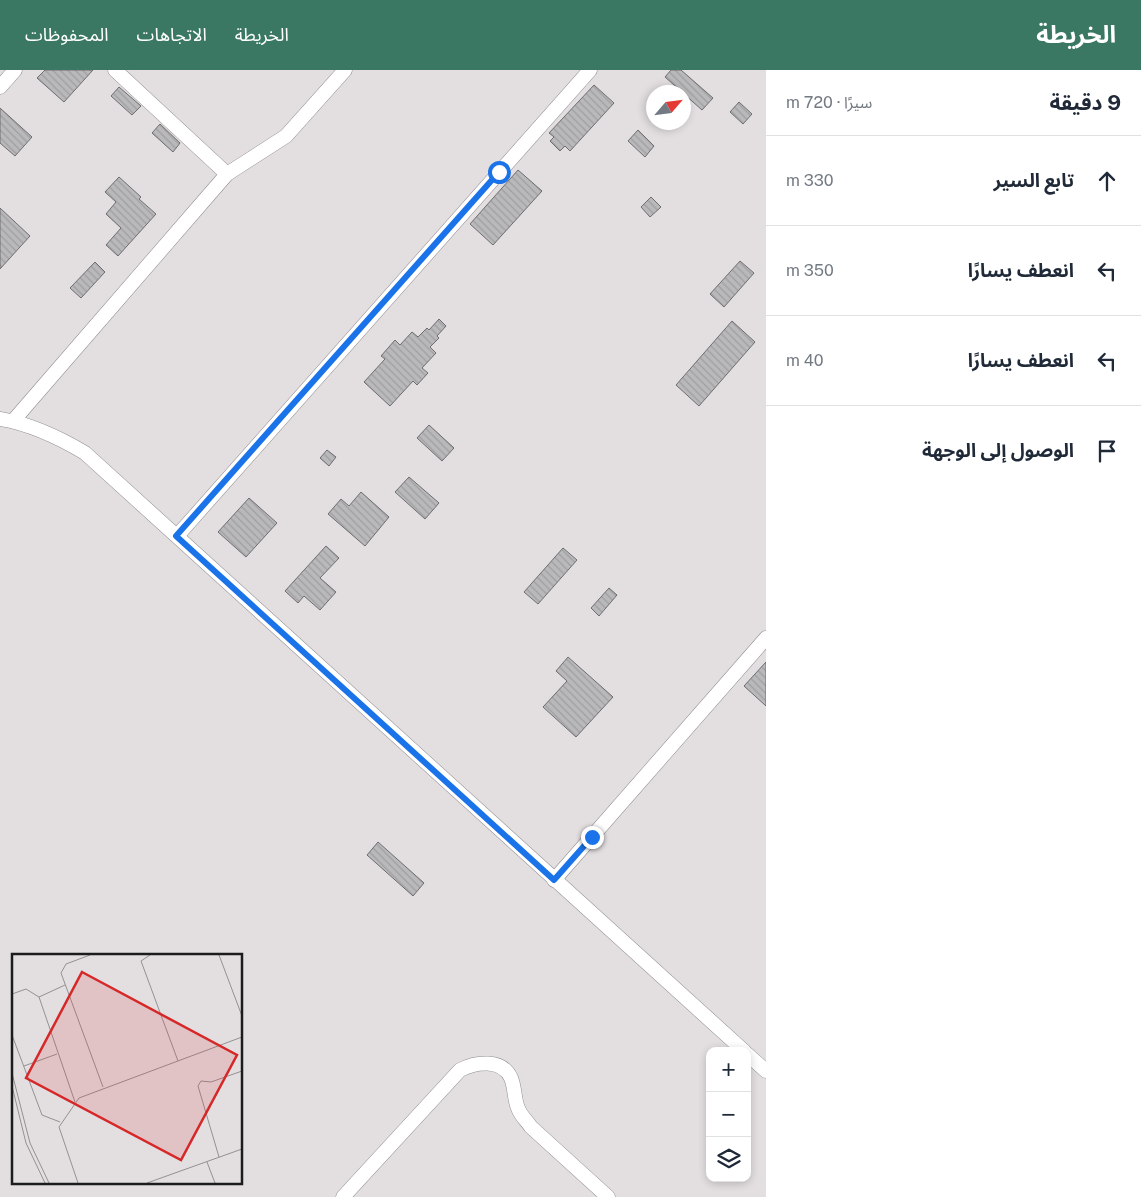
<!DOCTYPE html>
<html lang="ar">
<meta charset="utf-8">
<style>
:root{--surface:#fff;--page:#f2f2f3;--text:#1f2937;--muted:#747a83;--line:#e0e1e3;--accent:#3a7864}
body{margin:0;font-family:"Public Sans","Noto Sans Arabic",sans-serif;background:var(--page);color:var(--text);direction:rtl}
.controls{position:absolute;right:15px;bottom:15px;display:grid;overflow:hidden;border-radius:10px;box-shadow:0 2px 8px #0003}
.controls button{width:45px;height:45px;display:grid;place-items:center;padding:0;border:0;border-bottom:1px solid var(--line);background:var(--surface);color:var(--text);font:25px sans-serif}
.compass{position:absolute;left:646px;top:15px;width:45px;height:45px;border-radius:50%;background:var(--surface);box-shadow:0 2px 8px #0003;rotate:62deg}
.stop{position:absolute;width:15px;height:15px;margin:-11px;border:4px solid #1a73e8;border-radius:50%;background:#fff}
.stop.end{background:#1a73e8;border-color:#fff;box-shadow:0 1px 5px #0008}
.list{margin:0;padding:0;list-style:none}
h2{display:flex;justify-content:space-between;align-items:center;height:65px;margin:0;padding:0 20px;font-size:21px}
h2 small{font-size:16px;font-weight:400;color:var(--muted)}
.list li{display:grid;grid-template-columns:32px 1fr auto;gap:15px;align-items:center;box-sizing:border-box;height:90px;padding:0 20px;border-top:1px solid var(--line)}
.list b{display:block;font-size:19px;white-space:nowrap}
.list em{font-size:16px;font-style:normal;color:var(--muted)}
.icon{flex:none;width:28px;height:28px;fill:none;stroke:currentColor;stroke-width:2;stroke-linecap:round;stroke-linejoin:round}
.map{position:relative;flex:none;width:766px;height:1127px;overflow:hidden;direction:ltr}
header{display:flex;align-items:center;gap:30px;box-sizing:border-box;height:70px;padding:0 25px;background:var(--accent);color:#fff}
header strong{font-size:24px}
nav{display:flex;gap:28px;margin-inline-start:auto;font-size:18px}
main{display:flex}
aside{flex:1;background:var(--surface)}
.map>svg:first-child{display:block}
</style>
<header>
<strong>الخريطة</strong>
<nav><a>الخريطة</a><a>الاتجاهات</a><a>المحفوظات</a></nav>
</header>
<main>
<aside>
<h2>9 دقيقة<small>سيرًا · 720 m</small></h2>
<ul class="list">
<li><svg class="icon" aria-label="ahead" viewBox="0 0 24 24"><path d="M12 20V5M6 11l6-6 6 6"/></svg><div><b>تابع السير</b></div><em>330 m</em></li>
<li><svg class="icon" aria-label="left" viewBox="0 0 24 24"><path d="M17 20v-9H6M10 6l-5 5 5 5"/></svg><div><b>انعطف يسارًا</b></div><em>350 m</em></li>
<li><svg class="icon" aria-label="left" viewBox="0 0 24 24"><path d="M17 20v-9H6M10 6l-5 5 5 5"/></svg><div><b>انعطف يسارًا</b></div><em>40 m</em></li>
<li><svg class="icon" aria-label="arrive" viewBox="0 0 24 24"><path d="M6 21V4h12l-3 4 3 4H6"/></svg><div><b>الوصول إلى الوجهة</b></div></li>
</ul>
</aside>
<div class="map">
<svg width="766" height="1127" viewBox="0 0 766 1127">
<defs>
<pattern id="building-back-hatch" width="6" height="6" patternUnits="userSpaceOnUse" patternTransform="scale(1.25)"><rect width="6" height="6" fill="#b9b8bb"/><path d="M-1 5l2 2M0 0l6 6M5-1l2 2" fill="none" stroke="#9f9ea0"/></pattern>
</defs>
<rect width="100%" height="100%" fill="#e3dfe1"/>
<g fill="url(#building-back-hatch)" stroke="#6e6d70">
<polygon points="45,0 93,0 64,32 37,8"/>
<polygon points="671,0 681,0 713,28 702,40 665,7"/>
<polygon points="594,15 614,33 570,81 565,76 560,81 550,71 554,67 549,63"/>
<polygon points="119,17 141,36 132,45 111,26"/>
<polygon points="739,32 752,44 743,54 730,42"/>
<polygon points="0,38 32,67 15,86 0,73"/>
<polygon points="160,54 180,73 173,82 152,63"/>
<polygon points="638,60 654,76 645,87 628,71"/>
<polygon points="518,100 542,121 493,175 470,154"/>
<polygon points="119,107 141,127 139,129 156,144 118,186 106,175 121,158 106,144 116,132 105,122"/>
<polygon points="651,127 661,137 650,147 641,137"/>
<polygon points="0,138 30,166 0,199"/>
<polygon points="740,191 754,203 724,237 710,224"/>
<polygon points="95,192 105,202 81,228 70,218"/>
<polygon points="439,249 446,256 437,266 439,268 430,277 436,283 422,298 428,303 417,315 413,311 390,336 364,312 385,289 381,286 395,270 400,275 412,262 418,267 427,258 429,260"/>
<polygon points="732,251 755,272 699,336 676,315"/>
<polygon points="429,355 454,378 442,391 417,368"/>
<polygon points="327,380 336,387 329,396 320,388"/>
<polygon points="409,407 439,433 425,449 395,422"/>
<polygon points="361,422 389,447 365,476 328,444 341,429 349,436"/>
<polygon points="249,428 277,453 246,487 218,462"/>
<polygon points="326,476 339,488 320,508 336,522 320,540 304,526 298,533 285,521"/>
<polygon points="563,478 577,490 538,534 524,522"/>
<polygon points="609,518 617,525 599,546 591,538"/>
<polygon points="568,587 613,627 576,667 543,637 567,611 556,601"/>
<polygon points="766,592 766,636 744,616"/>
<polygon points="378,772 424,813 413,826 367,785"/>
</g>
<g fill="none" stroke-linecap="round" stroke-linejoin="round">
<g stroke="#908d8f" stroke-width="15">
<g id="minor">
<polyline points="115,0 227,104"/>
<polyline points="0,17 15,0"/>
<path d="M0,349C31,354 58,367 85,383L744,981"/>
<polyline points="13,351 227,104 286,66 345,0"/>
<polyline points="177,466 590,0"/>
<polyline points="554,810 766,568"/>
<polyline points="747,984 766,1001"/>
<path d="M343,1127L460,1000C475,992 502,988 511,1008C515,1017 514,1029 518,1038C520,1045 527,1051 531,1057L608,1127"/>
</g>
</g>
<use href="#minor" stroke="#fff" stroke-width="14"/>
</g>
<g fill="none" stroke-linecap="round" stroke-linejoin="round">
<polyline stroke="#1a73e8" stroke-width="6" points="499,102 176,466 554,810 592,767"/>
</g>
<g transform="translate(12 884)">
<rect width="230" height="230" fill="#e3dfe1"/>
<path fill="none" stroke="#949192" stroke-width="1" d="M78,1L54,10L49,19L91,133M138,1L129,7L166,107M207,1L230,62M0,40L14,35L27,43L63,148M27,43L53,31M0,81L30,161L48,168M12,112L45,100M0,119L18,189L37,229M0,132L14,189L33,229M207,203L186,132L189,127L199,128L230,117M195,208L203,229M66,229L47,173L67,144L230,83M135,229L230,195"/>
<path fill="#d62828" fill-opacity="0.15" stroke="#d62828" stroke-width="2.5" d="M70,18L225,101L169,206L14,124Z"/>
<rect width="230" height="230" fill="none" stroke="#1d1c1c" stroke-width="2.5"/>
</g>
</svg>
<div class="controls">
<button>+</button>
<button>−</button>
<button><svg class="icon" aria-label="layers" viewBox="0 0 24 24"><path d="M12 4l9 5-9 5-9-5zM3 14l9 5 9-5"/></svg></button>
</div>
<svg class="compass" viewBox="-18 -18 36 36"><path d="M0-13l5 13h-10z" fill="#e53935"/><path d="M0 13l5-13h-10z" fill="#747a83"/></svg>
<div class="stop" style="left:499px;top:102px"></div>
<div class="stop end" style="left:592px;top:767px"></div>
</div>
</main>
